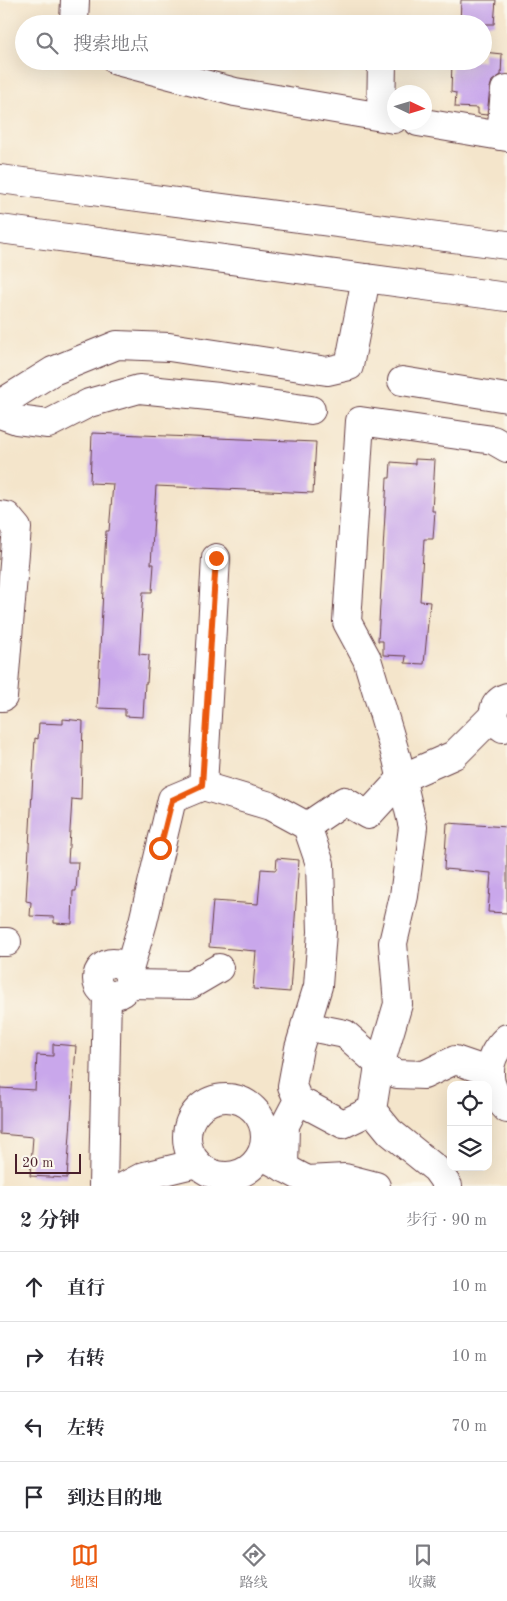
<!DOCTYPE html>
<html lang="zh">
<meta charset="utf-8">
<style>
:root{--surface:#fff;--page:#f2f2f3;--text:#2b2b33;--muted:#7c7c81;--line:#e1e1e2;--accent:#ea580c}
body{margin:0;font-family:"Old Standard TT","Noto Serif SC",serif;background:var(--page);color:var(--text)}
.controls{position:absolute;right:15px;bottom:15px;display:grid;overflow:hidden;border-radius:10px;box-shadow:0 5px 20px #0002}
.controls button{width:45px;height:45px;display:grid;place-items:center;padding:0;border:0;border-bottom:1px solid var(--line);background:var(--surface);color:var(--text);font:25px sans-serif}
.compass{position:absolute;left:387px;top:85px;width:45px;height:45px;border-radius:50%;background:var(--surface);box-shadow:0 5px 20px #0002;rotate:94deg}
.scale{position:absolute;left:15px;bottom:12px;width:66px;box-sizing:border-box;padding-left:5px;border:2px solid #4a1f2b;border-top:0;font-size:14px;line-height:18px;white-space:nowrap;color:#4a1f2b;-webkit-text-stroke:4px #fbf7ec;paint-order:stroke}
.stop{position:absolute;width:15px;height:15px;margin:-11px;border:4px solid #ea580c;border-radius:50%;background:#fff}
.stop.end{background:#ea580c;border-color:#fff;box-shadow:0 1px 5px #0008}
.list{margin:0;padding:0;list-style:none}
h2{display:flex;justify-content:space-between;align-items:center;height:65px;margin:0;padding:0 20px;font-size:21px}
h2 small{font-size:16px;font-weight:400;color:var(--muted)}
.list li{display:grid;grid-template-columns:32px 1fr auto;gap:15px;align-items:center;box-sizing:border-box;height:70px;padding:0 20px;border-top:1px solid var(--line)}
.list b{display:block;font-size:19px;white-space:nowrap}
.list em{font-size:16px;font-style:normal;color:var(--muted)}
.icon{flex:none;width:28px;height:28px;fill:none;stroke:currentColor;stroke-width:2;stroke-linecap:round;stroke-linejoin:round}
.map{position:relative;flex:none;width:507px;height:1186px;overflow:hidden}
.search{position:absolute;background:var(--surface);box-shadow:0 5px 20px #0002;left:15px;right:15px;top:15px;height:55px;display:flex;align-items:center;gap:12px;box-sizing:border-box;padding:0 18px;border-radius:28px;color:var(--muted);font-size:19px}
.sheet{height:345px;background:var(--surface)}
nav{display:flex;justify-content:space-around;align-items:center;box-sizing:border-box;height:70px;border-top:1px solid var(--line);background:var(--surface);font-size:14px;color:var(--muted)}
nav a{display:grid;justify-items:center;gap:2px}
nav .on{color:var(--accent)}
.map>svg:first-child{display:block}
</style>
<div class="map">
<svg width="507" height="1186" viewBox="0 0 507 1186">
<rect width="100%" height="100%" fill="#fbf7ec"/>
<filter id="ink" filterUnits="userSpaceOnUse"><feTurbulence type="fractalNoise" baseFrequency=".02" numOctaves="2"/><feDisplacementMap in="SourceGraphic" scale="10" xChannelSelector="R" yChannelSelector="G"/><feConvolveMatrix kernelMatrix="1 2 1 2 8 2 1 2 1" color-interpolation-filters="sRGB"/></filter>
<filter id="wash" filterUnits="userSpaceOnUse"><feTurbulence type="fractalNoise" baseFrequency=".0096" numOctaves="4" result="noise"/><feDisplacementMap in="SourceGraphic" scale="20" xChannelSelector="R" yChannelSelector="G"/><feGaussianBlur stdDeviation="1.12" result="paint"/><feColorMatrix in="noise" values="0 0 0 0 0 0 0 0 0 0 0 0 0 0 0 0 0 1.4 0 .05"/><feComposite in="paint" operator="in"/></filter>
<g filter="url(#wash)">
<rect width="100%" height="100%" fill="#f4e5cb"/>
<g id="blocks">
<g fill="#c9a7eb">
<polygon points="461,0 496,0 494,24 460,24"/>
<polygon points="483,52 502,54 501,75 492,81 490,88 487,115 478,114 478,108 455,107 456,93 451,92 452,61 483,61"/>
<polygon points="92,433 316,442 313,493 156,486 151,564 154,564 152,592 143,592 139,654 149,655 147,683 145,683 143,717 125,716 125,709 97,708 106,531 109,531 113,484 90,483"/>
<polygon points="415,459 435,460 432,511 435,511 433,539 424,539 420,601 430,602 424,664 405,663 406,656 383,655 383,641 378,641 387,478 390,478 391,462 415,464"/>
<polygon points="63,719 83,721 81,800 72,799 68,862 78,862 76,891 73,891 72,924 54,923 54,917 30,916 31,902 26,901 35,738 38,739 39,723 63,724"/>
<polygon points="447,823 507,827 507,913 488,912 491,873 444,869"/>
<polygon points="277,858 299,860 290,992 253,989 256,951 209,947 213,901 258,904 261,869 276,870"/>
<polygon points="53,1044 76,1046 67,1178 30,1176 33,1137 0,1134 0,1088 35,1090 37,1055 53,1056"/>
</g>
</g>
</g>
<g filter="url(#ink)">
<use href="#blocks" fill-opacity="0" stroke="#643d43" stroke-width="1"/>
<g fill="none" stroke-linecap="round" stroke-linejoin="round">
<g stroke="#643d43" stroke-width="30">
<g id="minor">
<polyline points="75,0 74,22 76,24"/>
<polyline points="117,61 235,92 394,119"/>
<polyline points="381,116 382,61"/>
<polyline points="418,122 507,137"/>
<polyline points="501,136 505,90 507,89"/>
<polyline points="0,179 507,245"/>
<polyline points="0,229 507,297"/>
<polyline points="402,381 507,398"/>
<polyline points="0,404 53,371 117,345 169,347 327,371 349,366 366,278"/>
<polyline points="0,414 17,420 48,424 89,403 139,389 219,397 311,410"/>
<polyline points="0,515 7,516 17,528 3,697 0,697"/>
<path d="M503,728C489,720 491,702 507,697"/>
<polyline points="203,786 216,558"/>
<polyline points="307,826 344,801 368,815 402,778 454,755 493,716"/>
<polyline points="0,942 7,942"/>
<circle cx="113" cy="979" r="16"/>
<polyline points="128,973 143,922 172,799 203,786 270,806 307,826 320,864 322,932 318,986 299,1048 292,1086 298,1100 285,1125 284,1168"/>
<polyline points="129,984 190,985 219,968"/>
<polyline points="305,1026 345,1034 380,1065 397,1074 424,1075 455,1060 490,1072"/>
<path d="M507,1038C483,1060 485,1087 507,1109"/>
<circle cx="226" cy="1137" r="39"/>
<polyline points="298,1100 343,1124 372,1110"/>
<polyline points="268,1159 307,1180 345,1178 376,1186"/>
<polyline points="103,1186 107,994"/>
<polyline points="125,1186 144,1176 197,1163"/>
<polyline points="448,1186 436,1169 390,1132 372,1110 378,1072 398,1004 393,943 404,896 413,827 397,759 367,659 347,622 360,421 493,440 507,448"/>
</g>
</g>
<use href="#minor" stroke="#fff" stroke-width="28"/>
</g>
</g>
<g fill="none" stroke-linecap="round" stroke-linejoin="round" filter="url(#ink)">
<polyline stroke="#ea580c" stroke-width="6" points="160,848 172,800 202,786 216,558"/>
</g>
</svg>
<div class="controls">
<button><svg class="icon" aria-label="locate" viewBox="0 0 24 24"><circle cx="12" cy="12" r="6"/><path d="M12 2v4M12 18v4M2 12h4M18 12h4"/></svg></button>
<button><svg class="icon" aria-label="layers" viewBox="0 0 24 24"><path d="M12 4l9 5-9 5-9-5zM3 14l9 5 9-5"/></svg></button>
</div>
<svg class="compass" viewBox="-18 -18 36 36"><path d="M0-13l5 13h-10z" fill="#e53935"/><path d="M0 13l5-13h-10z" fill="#7c7c81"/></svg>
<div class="scale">20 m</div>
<div class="stop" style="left:160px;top:848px"></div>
<div class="stop end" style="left:216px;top:558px"></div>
<div class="search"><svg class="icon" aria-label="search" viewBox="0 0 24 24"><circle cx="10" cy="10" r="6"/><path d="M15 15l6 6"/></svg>搜索地点</div>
</div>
<section class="sheet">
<h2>2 分钟<small>步行 · 90 m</small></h2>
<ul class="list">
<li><svg class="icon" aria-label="ahead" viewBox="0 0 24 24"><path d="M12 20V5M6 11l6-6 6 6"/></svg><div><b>直行</b></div><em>10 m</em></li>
<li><svg class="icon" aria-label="right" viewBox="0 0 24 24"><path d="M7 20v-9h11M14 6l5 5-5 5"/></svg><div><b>右转</b></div><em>10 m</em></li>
<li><svg class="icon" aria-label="left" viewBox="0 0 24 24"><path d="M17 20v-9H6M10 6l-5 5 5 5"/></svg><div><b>左转</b></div><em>70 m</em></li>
<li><svg class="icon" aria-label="arrive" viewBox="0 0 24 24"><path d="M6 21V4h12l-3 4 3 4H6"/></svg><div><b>到达目的地</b></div></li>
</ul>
</section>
<nav>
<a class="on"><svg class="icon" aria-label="map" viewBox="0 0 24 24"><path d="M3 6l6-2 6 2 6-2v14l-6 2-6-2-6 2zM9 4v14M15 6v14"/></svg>地图</a>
<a><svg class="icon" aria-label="directions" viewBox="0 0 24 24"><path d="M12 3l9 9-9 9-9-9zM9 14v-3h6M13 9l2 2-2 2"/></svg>路线</a>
<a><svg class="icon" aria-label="saved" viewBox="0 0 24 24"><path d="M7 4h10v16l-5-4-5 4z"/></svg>收藏</a>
</nav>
